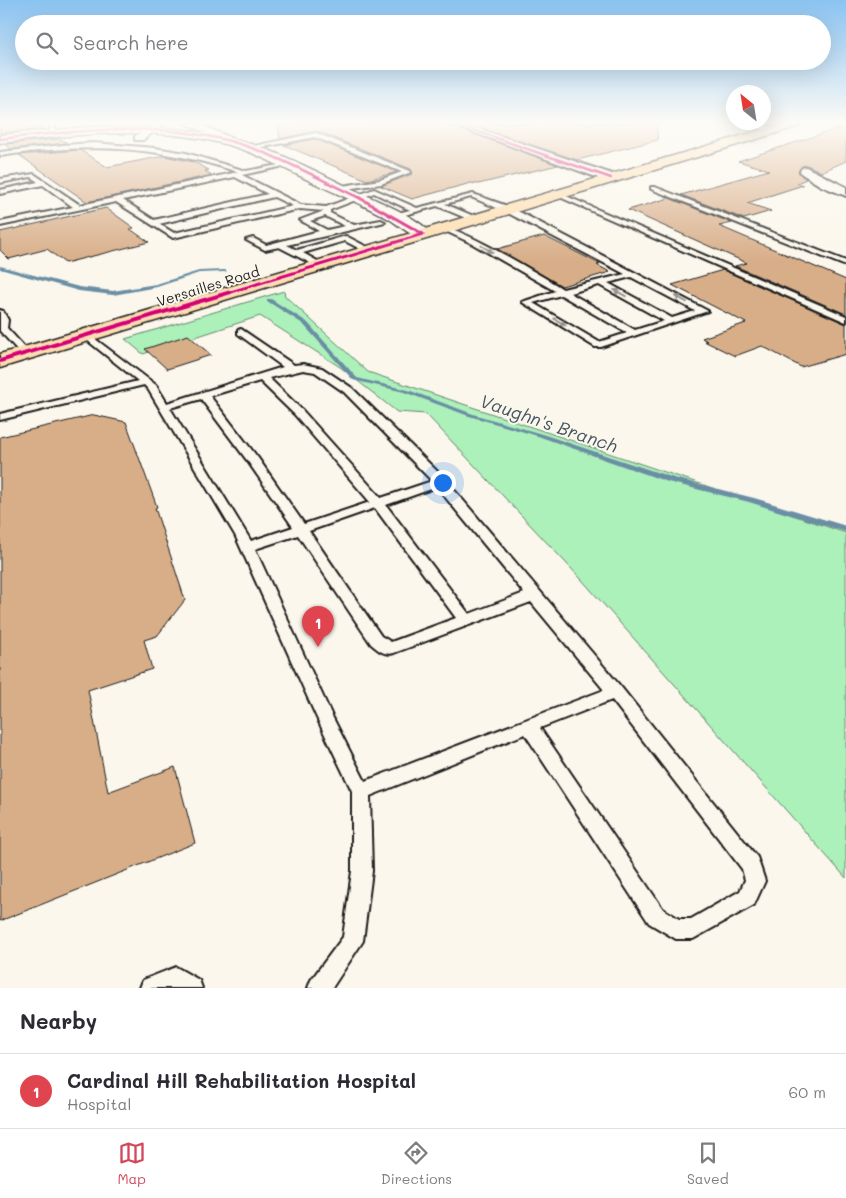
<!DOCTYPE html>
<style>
:root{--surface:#fff;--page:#f7f7f7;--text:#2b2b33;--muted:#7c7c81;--line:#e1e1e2;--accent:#d1495b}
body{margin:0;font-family:Mali,sans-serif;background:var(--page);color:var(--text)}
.compass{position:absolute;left:726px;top:85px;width:45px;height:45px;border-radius:50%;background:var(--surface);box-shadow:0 5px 20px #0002;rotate:330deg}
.you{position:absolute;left:442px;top:482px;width:18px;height:18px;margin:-12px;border:4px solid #fff;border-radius:50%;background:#1a73e8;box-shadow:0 0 0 8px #1a73e833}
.badge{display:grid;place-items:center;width:32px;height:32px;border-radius:50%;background:var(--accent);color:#fff;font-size:16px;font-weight:700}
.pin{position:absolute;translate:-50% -41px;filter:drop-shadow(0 1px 2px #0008)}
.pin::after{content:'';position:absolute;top:26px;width:18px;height:15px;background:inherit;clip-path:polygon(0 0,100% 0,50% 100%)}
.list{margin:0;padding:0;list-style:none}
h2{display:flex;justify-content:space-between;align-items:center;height:65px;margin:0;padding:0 20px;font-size:21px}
h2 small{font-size:16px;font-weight:400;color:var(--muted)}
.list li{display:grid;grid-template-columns:32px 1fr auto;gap:15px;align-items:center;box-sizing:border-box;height:75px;padding:0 20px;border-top:1px solid var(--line)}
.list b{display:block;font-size:19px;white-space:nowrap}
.list p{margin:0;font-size:16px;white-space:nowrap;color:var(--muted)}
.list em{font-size:16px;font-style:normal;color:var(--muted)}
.icon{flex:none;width:28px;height:28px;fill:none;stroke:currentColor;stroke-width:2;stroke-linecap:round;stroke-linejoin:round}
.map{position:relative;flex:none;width:846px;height:988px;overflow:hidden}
.search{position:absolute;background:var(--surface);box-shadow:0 5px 20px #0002;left:15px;right:15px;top:15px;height:55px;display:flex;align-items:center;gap:12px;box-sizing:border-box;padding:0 18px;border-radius:28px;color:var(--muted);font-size:19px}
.sheet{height:140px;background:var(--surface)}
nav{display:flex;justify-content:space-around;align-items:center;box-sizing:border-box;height:70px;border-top:1px solid var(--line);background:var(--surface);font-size:14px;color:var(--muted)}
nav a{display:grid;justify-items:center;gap:2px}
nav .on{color:var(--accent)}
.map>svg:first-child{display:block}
</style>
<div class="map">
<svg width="846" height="988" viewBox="0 0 846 988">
<rect width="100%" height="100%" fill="#fbf7ec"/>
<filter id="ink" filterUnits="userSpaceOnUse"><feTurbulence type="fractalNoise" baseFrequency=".02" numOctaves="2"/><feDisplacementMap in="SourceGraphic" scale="10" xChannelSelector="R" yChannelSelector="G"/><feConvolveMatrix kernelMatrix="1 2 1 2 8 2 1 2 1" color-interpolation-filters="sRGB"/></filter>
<g filter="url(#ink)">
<polygon fill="#acf0ba" stroke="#64866b" points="284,291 285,296 368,372 846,533 846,878 582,580 426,414 397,412 340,367 260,316 143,354 125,339"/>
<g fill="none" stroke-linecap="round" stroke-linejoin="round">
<g fill="#6a8ea4" fill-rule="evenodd">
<polygon points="0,266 79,287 113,291 156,284 199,271 225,270 227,271 225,272 199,273 157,287 113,295 79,291 0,269"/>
<polygon points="267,299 271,299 307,322 357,378 408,390 473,414 542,434 674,478 754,498 846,526 846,532 749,502 668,482 538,436 469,416 404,392 353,380 303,324 267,301"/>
</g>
</g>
<g fill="#d8ae89" stroke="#1c1c1c">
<polygon points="0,123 33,123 44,129 0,133"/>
<polygon points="278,123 446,123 558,165 478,184 471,183 412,199 381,186 412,174 411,169 317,131 280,139"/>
<polygon points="466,123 656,123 658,140 577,160"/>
<polygon points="846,126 846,161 821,172 807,165 802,166 798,172 806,179 797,183 803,185 747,203 771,211 744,219 681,195 769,170 738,161"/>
<polygon points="60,139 67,143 11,149 5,144"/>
<polygon points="315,139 397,172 367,180 284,145"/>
<polygon points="80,150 107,167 164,156 194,162 209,170 205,171 212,175 87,202 19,155"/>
<polygon points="669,198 732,223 719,226 846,280 846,314 735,266 747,263 628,210"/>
<polygon points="106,208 134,228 130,229 149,242 65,263 47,249 9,259 0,250 0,232"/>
<polygon points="544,236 600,264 597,265 610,272 562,286 497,249"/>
<polygon points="723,270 846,324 846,354 801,367 762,346 735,356 704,341 707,341 702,338 746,323 672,285"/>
<polygon points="188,335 211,355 167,369 145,349"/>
<polygon points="94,415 126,422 157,507 155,508 185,600 157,636 144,640 152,669 88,690 108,792 175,767 195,843 0,921 0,437"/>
</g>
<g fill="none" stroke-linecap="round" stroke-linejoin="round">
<g stroke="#1c1c1c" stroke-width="4">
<g id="service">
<polygon points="50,123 55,123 55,134 50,133"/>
<polygon points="316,133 410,171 411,172 381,184 338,190 335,188 336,187 380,180 402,172 315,137 248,150 245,148"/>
<path d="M94,143L155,148L186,153L246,171L289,163V165L242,175L301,205L326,207L374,189L417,208L473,194L510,207L708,311L601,347H595L522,302L555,291L471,243L439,228C451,220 546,279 563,289L625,274L504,211L471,197L445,204L476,217V221H473L437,206L394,218V214L410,210L374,193L330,210V213L354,225L381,220L385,222L287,245L297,250L346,236L373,250L366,252L345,241L303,253L321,263V267H318L279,247L265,250L246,240L253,238L266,245L319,231L300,220L324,211L300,209L173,238L116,202L0,226V222L73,207L43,185L0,194V190L38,182L31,177L0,183V179L34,174L80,205L238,172C157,145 84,143 0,156V152L63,145ZM235,177L268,194L154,220L123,200ZM274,197L293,206L174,233L159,224ZM325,216L345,226L327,230L310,221ZM631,277L695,311L672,318L608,283ZM599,285L664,321L635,330L570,293ZM561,295L627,333L599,342L533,303Z"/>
<polygon points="651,187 655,187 846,261 846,266 651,189"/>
<polygon points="555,193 559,193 846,316 846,322 555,195"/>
<polygon points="0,310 3,311 8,320 7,328 28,351 28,355 22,355 0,331"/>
<path d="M241,329L294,365L303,364L322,368L352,388L445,479L621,687L757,857L765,881L754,905L693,939H676L649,923L525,734L370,796L372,871L363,941L332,988H308L311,980L343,937L352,871V791L316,716L235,535L148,389L144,385L0,420V414L138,381L83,337L81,335L86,332L156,385L167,403L283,367L238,334V330ZM303,370L315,372L344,392L432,481L381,498L303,411L269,378ZM260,381L295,415L370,502L304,524L258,458L210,396ZM201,399L249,463L293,527L251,541L170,408ZM437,487L524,593L469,614L386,505ZM375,508L456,618L391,642L381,636L309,531ZM298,535L371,644C378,650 385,656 394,653L531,602L604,690L365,781L332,716L255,549ZM612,700L742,869L745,880L740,891L691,919H679L663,909L540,728Z"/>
<polygon points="176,967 199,980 202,988 140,988 143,980"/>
</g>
</g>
<g stroke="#1c1c1c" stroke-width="4">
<g id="minor">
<polygon points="154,123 165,123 143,140 135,140 135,136"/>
<polygon points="185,123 198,123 242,143 240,145 232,145"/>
<polygon points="448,123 462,123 615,175 617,178 611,182 607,181"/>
<polygon points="742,123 759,123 778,129 773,132"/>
<polygon points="806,167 846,187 846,196 821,186 802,174 800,171 802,168"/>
</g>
</g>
<g stroke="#1c1c1c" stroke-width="3">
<path id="tertiary" d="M88,127C142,126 198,126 251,144C289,156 326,177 363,194C380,202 420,218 431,234L429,238C415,241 401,226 389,219C365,205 339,195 314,183C293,173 273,162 252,153C174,122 81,134 0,143V135Z"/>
</g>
<g stroke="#1c1c1c" stroke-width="3">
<polygon id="primary" points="785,123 802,123 800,126 0,368 0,354"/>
</g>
<use href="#service" fill="#fbf7ec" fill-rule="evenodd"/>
<use href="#minor" fill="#fbf7ec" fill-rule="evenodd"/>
<use href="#tertiary" fill="#fbf7ec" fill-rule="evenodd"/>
<use href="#primary" fill="#fddcac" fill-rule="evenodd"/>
<g stroke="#fbf7ec" stroke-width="4">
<g id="cycleway-far2">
<polyline points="453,123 611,178"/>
<path d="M0,139C80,130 168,120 246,146C285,159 323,181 360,198"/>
</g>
</g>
<g stroke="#fbf7ec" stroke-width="5">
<g id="cycleway-far1">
<polyline points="358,197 423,234"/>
<polyline points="227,293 423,234"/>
</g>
</g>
<g stroke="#fbf7ec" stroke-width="6">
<polyline id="cycleway" points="0,361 231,292"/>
</g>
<use href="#cycleway-far2" stroke="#d6006c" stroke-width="2.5"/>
<use href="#cycleway-far1" stroke="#d6006c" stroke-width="3"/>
<use href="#cycleway" stroke="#d6006c" stroke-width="4"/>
</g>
<defs><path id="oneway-solid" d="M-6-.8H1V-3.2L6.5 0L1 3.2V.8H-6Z" transform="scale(1.25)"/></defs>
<g fill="#97948e">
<use href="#oneway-solid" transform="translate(487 249) rotate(30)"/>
<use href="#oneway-solid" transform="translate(620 293) rotate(-151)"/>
<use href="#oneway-solid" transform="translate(681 299) rotate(-152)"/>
<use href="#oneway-solid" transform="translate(560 322) rotate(31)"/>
</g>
</g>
<linearGradient id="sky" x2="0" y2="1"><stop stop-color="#8ac3f1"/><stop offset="0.47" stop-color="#fdfbf6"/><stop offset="1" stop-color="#fdfbf6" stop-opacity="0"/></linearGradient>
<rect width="846" height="261" fill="url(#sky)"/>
<g text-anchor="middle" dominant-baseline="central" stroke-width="4" stroke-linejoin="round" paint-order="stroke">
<g font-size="14" fill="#1c1c1c" stroke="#fbf7ec">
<text transform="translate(208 286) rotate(-17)">Versailles Road</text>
</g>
<g font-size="18" font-style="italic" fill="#435560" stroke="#fbf7ec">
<text transform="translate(549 423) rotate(19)">Vaughn's Branch</text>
</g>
</g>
</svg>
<svg class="compass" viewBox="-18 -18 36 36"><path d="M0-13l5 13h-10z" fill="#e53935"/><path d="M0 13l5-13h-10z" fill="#7c7c81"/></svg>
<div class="you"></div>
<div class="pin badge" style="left:318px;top:647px;background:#e0444e">1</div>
<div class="search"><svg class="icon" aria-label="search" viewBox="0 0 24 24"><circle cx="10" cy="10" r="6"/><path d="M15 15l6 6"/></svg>Search here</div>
</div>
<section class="sheet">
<h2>Nearby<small></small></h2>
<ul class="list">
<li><span class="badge" style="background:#e0444e">1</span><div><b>Cardinal Hill Rehabilitation Hospital</b><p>Hospital</p></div><em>60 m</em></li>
</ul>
</section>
<nav>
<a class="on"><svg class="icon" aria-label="map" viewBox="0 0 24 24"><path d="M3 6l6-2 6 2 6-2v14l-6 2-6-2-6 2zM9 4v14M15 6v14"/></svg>Map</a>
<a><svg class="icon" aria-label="directions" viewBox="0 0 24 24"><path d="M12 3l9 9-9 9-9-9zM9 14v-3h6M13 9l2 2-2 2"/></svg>Directions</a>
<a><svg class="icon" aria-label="saved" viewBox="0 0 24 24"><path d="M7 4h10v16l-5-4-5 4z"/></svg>Saved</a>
</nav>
